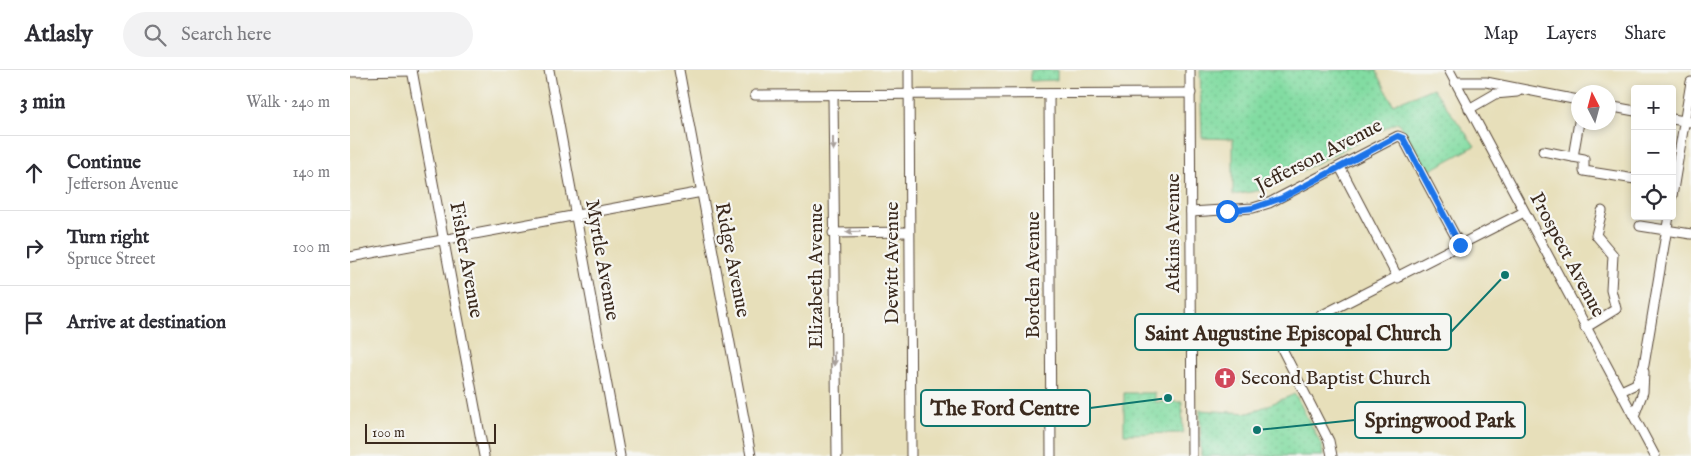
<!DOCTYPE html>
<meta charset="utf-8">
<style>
:root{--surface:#fff;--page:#f2f2f3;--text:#2b2b33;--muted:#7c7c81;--line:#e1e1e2}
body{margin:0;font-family:"IM FELL English",serif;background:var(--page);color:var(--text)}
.controls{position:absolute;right:15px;top:15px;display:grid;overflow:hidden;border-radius:5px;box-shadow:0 2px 8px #0003}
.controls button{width:45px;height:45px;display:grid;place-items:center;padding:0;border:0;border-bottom:1px solid var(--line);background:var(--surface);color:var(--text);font:25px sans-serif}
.compass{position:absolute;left:1221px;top:15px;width:45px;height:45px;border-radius:50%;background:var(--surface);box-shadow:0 2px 8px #0003;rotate:354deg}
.scale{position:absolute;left:15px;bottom:12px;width:131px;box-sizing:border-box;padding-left:5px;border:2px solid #3b2a1e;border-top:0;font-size:14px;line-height:18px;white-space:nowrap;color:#3b2a1e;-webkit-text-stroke:4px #f6f6f2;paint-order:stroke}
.stop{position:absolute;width:15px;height:15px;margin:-11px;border:4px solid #1a73e8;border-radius:50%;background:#fff}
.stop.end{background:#1a73e8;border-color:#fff;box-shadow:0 1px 5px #0008}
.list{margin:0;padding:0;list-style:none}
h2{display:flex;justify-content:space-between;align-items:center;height:65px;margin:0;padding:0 20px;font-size:21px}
h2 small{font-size:16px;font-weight:400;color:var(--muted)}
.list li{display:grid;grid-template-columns:32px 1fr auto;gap:15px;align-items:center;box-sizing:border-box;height:75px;padding:0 20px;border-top:1px solid var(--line)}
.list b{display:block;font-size:19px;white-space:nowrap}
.list p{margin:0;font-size:16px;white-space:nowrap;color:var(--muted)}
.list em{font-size:16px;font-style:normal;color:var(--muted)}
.icon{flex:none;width:28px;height:28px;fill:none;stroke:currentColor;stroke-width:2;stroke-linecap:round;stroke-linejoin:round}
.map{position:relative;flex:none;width:1341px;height:386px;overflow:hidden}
header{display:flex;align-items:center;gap:30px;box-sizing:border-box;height:70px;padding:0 25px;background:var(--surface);border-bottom:1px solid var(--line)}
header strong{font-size:24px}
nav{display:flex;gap:28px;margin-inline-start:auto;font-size:18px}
.search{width:350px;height:45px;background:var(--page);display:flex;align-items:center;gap:12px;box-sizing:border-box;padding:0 18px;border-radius:28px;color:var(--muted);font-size:19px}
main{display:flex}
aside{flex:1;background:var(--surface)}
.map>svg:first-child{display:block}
</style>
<header>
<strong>Atlasly</strong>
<div class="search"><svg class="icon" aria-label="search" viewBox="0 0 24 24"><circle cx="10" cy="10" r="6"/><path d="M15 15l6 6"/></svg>Search here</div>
<nav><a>Map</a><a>Layers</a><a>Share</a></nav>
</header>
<main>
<aside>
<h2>3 min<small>Walk · 240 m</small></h2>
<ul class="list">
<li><svg class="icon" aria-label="ahead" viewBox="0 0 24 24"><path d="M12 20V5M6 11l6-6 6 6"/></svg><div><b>Continue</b><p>Jefferson Avenue</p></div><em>140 m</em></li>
<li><svg class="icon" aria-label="right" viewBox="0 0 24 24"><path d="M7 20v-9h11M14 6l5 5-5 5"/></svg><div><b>Turn right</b><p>Spruce Street</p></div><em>100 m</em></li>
<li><svg class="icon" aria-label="arrive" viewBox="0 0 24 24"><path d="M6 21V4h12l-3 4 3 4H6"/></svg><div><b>Arrive at destination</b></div></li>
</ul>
</aside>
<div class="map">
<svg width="1341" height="386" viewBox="0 0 1341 386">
<defs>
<pattern id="park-dots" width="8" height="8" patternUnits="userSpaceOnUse" patternTransform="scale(1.25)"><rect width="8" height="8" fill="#82dca2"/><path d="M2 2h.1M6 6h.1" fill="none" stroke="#71bd8b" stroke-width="1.8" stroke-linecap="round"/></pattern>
</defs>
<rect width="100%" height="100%" fill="#f6f6f2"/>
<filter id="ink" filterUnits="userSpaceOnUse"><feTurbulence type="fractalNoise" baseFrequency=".02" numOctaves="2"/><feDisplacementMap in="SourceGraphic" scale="10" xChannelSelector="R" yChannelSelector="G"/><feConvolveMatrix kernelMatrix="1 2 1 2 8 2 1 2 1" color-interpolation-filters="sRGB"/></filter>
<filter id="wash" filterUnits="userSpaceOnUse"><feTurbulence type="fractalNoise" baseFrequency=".0096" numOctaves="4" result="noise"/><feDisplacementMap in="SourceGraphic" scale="20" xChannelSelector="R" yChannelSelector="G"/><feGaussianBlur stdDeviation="1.12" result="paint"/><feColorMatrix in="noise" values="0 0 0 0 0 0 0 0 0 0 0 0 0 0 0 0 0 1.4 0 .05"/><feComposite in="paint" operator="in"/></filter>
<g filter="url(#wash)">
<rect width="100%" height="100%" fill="#e7dfba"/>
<g fill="url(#park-dots)" stroke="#5e8360">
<polygon points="680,0 707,0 707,10 680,11"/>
<polygon points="850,0 1026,0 1043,34 1083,18 1125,76 1077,102 1048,52 913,120 883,125 883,69 852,68"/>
<polygon points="774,323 805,323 805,332 832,332 833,363 774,364"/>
<polygon points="945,324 972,376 973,386 851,386 850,340 899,343"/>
</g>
</g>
<g filter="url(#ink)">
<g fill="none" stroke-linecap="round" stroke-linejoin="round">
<g stroke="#554535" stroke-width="11">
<g id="minor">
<polyline points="62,0 134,386"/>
<polyline points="199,0 270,386"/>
<polyline points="329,0 401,386"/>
<polyline points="559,0 561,386"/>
<polyline points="840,0 842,386"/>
<polyline points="1099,0 1305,386"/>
<polyline points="0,2 62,1"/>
<polyline points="1105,12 1136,12 1228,30"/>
<polyline points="699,24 701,386"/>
<polyline points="405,25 841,23"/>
<polyline points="483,25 487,386"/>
<polyline points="1258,36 1285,41"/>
<polyline points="1119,39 1145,24 1167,22"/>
<polyline points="1322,49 1341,52"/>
<polyline points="1193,81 1223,87 1229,52"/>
<polyline points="1223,87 1234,89 1234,101 1285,109"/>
<polyline points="990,97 1048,208"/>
<polyline points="1322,126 1341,12"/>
<polyline points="841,142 903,138 919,133 1048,66 1053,68 1110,175"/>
<polyline points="1290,156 1341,164"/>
<polyline points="483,163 559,162"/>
<polyline points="0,187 352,122"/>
<polyline points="1235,258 1266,239 1261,220 1263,185 1246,165 1252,141"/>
<polyline points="925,265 979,371 982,386"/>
<polyline points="841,268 912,267 939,262 1174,142"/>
<polyline points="1271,321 1286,314 1294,295 1319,146"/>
<polyline points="1284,346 1293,322 1294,302"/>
</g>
</g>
<use href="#minor" stroke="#fff" stroke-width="9"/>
</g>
<defs><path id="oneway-solid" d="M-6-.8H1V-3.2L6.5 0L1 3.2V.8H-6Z" transform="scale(1.25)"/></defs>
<g fill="#a79f9a">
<use href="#oneway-solid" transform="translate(483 74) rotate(90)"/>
<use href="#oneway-solid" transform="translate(503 162) rotate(179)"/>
<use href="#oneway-solid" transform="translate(484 289) rotate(89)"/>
</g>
</g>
<g fill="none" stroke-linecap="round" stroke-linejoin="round" filter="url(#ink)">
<polyline stroke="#1a73e8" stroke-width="6" points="877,141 903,138 932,128 1048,66 1053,68 1110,175"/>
</g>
<defs>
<g id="church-disc" transform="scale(1.125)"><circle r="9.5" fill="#d1495b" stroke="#f6f6f2"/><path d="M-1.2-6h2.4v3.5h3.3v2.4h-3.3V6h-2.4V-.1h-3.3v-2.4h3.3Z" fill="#fff"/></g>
</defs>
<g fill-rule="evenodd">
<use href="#church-disc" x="875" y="308"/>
</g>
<g text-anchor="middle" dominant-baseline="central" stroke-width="4.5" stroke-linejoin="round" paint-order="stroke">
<g font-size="20" fill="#3b2a1e" stroke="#f6f6f2">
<text transform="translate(969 86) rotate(-27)">Jefferson Avenue</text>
<text transform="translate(823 163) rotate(-90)">Atkins Avenue</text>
<text transform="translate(1217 185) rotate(62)">Prospect Avenue</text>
<text transform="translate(116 190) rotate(80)">Fisher Avenue</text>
<text transform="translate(252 190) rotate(80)">Myrtle Avenue</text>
<text transform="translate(382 190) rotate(79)">Ridge Avenue</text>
<text transform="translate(542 193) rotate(-90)">Dewitt Avenue</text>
<text transform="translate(683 205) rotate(-90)">Borden Avenue</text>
<text transform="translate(466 206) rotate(-90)">Elizabeth Avenue</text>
</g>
<g font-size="20" fill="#3b2a1e" stroke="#f6f6f2" text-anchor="start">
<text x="891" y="308">Second Baptist Church</text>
</g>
</g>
<path fill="none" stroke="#0f766e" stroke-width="2" d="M1155 205L1101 262M818 328L740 338M907 360L1005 350"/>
<g fill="#0f766e" stroke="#f6f6f2" stroke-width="2">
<circle cx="1155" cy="205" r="5"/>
<circle cx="818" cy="328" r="5"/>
<circle cx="907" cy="360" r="5"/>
</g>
<g fill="#f6f6f2" stroke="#0f766e" stroke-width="2">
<rect x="785" y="244" width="316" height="36" rx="5"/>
<rect x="571" y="320" width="169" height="36" rx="5"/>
<rect x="1005" y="332" width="170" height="36" rx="5"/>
</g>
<g font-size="21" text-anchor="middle" font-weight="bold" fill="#3b2a1e">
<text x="943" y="270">Saint Augustine Episcopal Church</text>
<text x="655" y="345">The Ford Centre</text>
<text x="1090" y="357">Springwood Park</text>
</g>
</svg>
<div class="controls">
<button>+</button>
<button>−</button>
<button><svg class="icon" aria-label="locate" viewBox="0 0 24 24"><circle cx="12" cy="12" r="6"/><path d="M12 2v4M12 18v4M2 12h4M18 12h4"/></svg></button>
</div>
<svg class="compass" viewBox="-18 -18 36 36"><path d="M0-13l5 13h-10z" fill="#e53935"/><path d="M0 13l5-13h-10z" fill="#7c7c81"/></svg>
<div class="scale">100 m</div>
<div class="stop" style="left:877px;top:141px"></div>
<div class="stop end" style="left:1110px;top:175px"></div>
</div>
</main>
